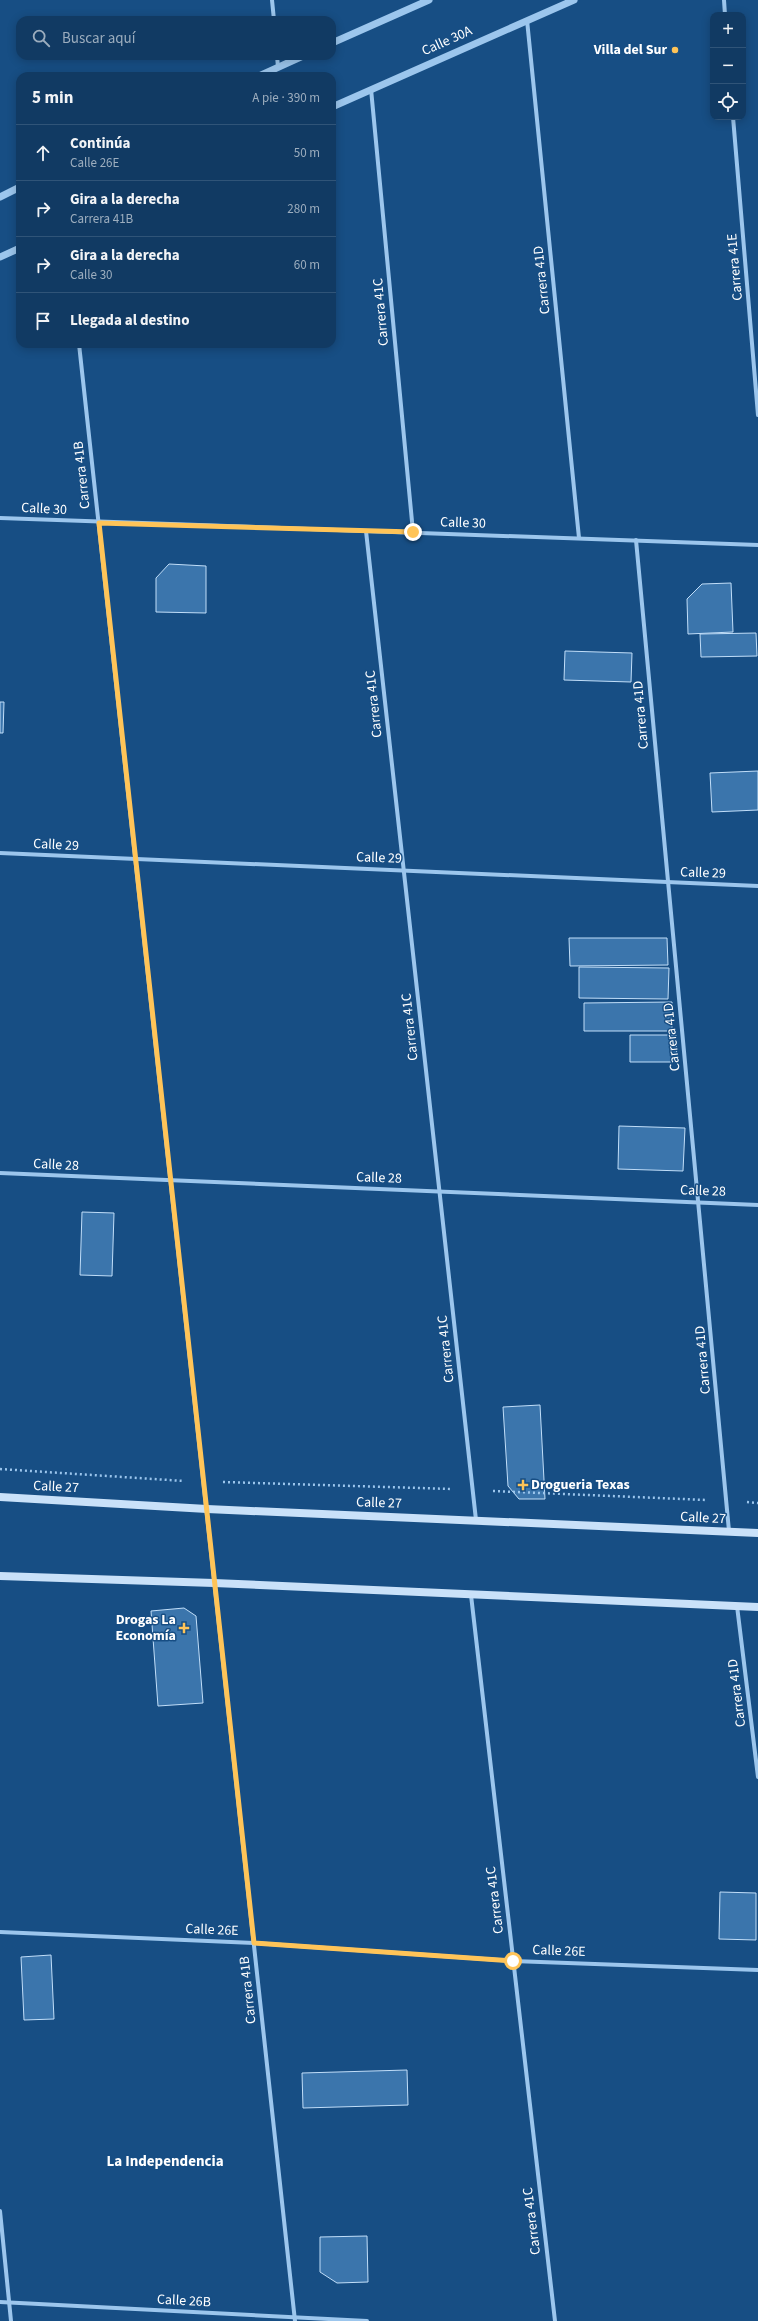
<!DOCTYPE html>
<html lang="es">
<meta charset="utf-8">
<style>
:root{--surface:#113a63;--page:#1a4169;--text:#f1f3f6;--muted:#9cadbe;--line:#305478}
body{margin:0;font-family:"Source Sans 3",sans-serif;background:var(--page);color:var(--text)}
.controls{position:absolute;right:12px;top:12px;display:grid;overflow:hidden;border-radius:8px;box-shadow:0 2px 10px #0003}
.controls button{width:36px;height:36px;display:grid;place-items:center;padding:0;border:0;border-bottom:1px solid var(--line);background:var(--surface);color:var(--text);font:20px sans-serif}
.stop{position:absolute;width:12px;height:12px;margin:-9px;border:3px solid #ffc458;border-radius:50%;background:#fff}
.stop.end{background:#ffc458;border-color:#fff;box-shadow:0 1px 4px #0008}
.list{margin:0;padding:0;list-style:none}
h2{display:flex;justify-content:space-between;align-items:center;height:52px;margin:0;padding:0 16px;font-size:17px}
h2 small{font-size:13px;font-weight:400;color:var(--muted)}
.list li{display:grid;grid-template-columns:26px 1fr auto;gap:12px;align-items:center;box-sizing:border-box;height:56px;padding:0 16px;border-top:1px solid var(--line)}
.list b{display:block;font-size:15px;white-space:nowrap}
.list p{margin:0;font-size:13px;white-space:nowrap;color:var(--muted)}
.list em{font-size:13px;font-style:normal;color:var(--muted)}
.icon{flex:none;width:22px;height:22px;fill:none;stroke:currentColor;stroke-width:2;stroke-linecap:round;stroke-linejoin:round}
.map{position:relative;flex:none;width:758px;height:2321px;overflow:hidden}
.search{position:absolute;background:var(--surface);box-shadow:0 2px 10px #0003;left:16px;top:16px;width:320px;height:44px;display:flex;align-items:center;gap:10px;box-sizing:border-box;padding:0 14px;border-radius:12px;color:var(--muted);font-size:15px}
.panel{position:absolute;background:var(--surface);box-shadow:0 2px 10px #0003;left:16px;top:72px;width:320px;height:276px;border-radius:12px}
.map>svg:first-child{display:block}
</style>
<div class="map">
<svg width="758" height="2321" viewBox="0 0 758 2321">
<rect width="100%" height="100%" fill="#174e84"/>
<g fill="#3b75ac" stroke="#c1def9">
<polygon points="169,564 206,566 206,613 156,612 156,578"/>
<polygon points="731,583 733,632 688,634 687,599 702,584"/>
<polygon points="756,633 757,656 701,657 700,634"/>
<polygon points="565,651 632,653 631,682 564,680"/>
<polygon points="0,702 4,702 3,733 0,733"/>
<polygon points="758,771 758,810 712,812 710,773"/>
<polygon points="569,938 667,938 668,965 570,966"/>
<polygon points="579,967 669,968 668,999 579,998"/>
<polygon points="672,1002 672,1031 584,1031 584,1003"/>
<polygon points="630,1035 676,1035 677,1062 630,1062"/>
<polygon points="619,1126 685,1128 683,1171 618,1169"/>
<polygon points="82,1212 114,1213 112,1276 80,1275"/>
<polygon points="540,1405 545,1499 519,1499 508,1486 503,1407"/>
<polygon points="184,1608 196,1616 203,1703 158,1706 151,1611"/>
<polygon points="720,1892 756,1893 756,1940 719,1939"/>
<polygon points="51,1955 54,2019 24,2020 21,1957"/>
<polygon points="407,2070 408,2105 303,2108 302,2073"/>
<polygon points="367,2236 368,2282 337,2283 320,2272 320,2237"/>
</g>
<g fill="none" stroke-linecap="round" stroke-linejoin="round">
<g stroke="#9cc6ed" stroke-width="2.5" stroke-dasharray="2 3" stroke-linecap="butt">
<polyline points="0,1469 184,1481"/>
<polyline points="223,1482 452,1489"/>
<polyline points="493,1491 706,1500"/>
<polyline points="747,1502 758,1503"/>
</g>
<g stroke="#9cc6ed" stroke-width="4">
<polyline points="272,0 274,20"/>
<polyline points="724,0 725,15"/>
<polyline points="527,20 579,538"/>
<polyline points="277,56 278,67"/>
<polyline points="371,89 413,532"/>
<polyline points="733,117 758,415"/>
<polyline points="79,344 295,2321"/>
<polyline points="0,518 758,545"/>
<polyline points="366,531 476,1520"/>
<polyline points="636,540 729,1531"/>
<polyline points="0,853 758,886"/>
<polyline points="0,1173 758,1205"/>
<polyline points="471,1595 555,2321"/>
<polyline points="737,1606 758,1777"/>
<polyline points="0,1932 254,1943 513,1961 758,1970"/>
<polyline points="0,2211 11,2321"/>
<polyline points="0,2302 367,2321"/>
</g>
<g stroke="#9cc6ed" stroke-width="7">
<polyline points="332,43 429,0"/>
<polyline points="259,76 303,56"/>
<polyline points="332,107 574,0"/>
<polyline points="0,197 20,187"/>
<polyline points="0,257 20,248"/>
</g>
<g stroke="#c9e1f9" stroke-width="8">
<polyline points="0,1497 207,1509 758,1533"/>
<polyline points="0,1576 214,1583 758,1607"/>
</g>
</g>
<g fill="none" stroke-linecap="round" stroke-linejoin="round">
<polyline stroke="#ffc458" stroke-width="5" points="413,532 99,523 254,1943 513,1961"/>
</g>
<g fill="#ffc458" stroke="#174e84" stroke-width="1.5">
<circle cx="675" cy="50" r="4"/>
<path d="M521 1479h4v4h4v4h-4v4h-4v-4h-4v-4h4z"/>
<path d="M182 1622h4v4h4v4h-4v4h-4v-4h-4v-4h4z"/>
</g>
<g text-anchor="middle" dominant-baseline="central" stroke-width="3" stroke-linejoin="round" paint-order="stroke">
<g font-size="14" fill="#fff" stroke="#174e84">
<text transform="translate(447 41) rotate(-24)">Calle 30A</text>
<text transform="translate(735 267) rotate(-95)">Carrera 41E</text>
<text transform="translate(542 280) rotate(-96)">Carrera 41D</text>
<text transform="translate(381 312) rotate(-95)">Carrera 41C</text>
<text transform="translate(82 475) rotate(-96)">Carrera 41B</text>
<text transform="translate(44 509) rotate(3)">Calle 30</text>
<text transform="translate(463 523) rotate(2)">Calle 30</text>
<text transform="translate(374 704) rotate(-96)">Carrera 41C</text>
<text transform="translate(641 715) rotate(-95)">Carrera 41D</text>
<text transform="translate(56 845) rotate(3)">Calle 29</text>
<text transform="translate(379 858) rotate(2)">Calle 29</text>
<text transform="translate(703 873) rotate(2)">Calle 29</text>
<text transform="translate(410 1027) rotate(-96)">Carrera 41C</text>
<text transform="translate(672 1037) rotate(-96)">Carrera 41D</text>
<text transform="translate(56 1165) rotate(3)">Calle 28</text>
<text transform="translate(379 1178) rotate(2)">Calle 28</text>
<text transform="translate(703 1191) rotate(2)">Calle 28</text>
<text transform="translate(446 1349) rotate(-96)">Carrera 41C</text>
<text transform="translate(703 1360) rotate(-95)">Carrera 41D</text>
<text transform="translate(56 1487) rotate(3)">Calle 27</text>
<text transform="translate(379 1503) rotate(2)">Calle 27</text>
<text transform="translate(703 1518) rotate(3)">Calle 27</text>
<text transform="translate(737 1693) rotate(-97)">Carrera 41D</text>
<text transform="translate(495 1900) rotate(-97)">Carrera 41C</text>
<text transform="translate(212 1930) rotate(2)">Calle 26E</text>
<text transform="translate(559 1951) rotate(2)">Calle 26E</text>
<text transform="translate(248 1990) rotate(-96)">Carrera 41B</text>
<text transform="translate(532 2221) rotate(-97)">Carrera 41C</text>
<text transform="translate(184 2301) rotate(3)">Calle 26B</text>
</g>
<g font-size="14" font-weight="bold" fill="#fff" stroke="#174e84" text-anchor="end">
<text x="667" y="50">Villa del Sur</text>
<text x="531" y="1485" text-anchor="start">Drogueria Texas</text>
<text x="176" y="1620">Drogas La<tspan x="176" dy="16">Economía</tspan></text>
</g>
<g font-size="15" font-weight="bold" fill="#fff" stroke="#174e84">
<text x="165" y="2161">La Independencia</text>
</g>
</g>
</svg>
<div class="controls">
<button>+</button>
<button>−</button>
<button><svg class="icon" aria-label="locate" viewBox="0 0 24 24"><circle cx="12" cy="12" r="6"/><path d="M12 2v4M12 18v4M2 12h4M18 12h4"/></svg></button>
</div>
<div class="stop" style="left:513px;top:1961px"></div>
<div class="stop end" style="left:413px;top:532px"></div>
<div class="search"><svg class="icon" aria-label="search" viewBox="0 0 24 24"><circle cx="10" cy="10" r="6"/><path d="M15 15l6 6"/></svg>Buscar aquí</div>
<section class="panel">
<h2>5 min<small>A pie · 390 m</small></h2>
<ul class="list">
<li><svg class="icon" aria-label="ahead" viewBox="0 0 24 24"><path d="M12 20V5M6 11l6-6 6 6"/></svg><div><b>Continúa</b><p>Calle 26E</p></div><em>50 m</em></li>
<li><svg class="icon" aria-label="right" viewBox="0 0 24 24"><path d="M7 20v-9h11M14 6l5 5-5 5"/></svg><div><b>Gira a la derecha</b><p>Carrera 41B</p></div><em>280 m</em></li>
<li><svg class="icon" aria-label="right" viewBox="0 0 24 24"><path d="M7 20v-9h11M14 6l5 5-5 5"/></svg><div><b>Gira a la derecha</b><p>Calle 30</p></div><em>60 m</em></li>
<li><svg class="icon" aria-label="arrive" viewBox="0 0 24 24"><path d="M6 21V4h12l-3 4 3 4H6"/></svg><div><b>Llegada al destino</b></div></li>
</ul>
</section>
</div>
